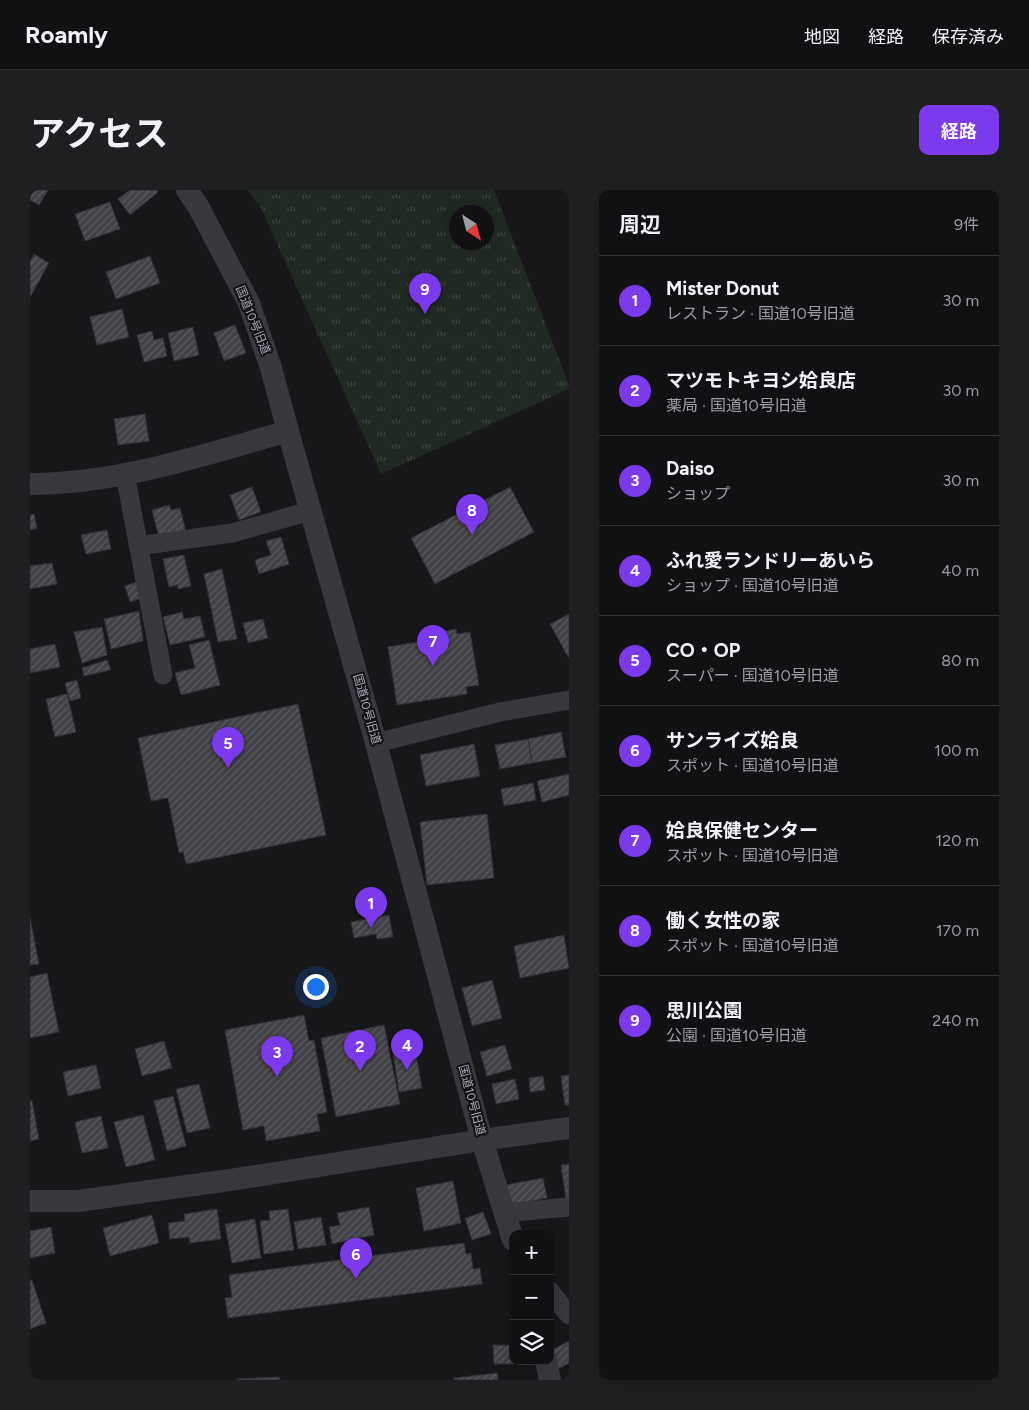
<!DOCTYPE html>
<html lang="ja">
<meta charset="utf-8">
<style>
:root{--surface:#111113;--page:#1e1f21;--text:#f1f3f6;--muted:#9c9da0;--line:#303133;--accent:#7c3aed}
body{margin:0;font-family:Figtree,"Noto Sans JP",sans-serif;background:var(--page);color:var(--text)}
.controls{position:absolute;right:15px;bottom:15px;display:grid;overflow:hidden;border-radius:10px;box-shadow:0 5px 20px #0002}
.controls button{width:45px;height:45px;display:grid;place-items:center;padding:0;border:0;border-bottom:1px solid var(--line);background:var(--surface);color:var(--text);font:25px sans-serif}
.compass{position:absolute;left:419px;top:15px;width:45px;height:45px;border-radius:50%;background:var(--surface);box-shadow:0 5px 20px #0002;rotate:144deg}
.you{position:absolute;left:285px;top:796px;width:18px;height:18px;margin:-12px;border:4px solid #fff;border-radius:50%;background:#1a73e8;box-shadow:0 0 0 8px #1a73e833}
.badge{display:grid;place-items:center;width:32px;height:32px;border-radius:50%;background:var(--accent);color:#fff;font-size:16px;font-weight:700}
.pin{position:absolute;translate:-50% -41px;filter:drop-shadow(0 1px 2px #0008)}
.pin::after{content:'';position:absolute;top:26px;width:18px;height:15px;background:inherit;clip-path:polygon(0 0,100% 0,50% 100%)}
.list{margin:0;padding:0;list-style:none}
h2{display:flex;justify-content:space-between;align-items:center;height:65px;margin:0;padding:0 20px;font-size:21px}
h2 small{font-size:16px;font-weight:400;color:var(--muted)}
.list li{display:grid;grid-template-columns:32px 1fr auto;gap:15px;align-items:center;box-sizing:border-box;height:90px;padding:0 20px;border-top:1px solid var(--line)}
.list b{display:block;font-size:19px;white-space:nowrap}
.list p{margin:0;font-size:16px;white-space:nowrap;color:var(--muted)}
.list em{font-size:16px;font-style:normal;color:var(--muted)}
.icon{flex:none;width:28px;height:28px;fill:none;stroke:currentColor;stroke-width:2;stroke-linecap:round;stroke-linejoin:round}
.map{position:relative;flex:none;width:539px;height:1190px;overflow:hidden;border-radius:10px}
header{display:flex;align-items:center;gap:30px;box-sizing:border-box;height:70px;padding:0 25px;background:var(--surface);border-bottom:1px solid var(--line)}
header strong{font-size:24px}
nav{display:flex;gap:28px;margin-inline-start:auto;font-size:18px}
.intro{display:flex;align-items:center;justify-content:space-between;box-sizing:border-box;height:120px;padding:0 30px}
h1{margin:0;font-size:35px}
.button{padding:12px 22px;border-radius:10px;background:var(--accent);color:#fff;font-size:18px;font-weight:700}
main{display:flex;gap:30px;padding:0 30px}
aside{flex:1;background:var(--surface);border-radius:10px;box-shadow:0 5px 20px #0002}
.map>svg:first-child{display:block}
</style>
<header>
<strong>Roamly</strong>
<nav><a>地図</a><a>経路</a><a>保存済み</a></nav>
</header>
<div class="intro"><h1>アクセス</h1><a class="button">経路</a></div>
<main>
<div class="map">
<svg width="539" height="1190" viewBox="0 0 539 1190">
<defs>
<pattern id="park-tufts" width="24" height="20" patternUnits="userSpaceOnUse" patternTransform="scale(1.25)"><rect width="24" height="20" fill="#1f2821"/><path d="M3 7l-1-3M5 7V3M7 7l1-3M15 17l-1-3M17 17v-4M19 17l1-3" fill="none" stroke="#3d443f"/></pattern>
<pattern id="building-hatch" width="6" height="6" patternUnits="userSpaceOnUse" patternTransform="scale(1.25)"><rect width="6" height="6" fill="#414146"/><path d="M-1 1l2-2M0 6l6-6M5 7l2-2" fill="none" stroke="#5a5a5f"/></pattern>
</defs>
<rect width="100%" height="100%" fill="#171719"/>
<path fill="url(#park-tufts)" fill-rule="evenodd" d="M218,0H464L539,195V199L351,284L230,16ZM427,22H457V52H427Z"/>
<g fill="url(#building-hatch)" stroke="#323135">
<polygon points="0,0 18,0 9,15 0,10"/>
<polygon points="100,0 127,0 128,2 100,25 88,9"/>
<polygon points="80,12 90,39 55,51 45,24"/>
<polygon points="4,64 19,73 0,107 0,72"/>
<polygon points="120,66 130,93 86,109 76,82"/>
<polygon points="92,119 99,147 67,155 60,127"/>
<polygon points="205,135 216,163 194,171 184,143"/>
<polygon points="163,137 169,165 144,171 138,143"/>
<polygon points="122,141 124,150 133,148 137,166 114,172 107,145"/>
<polygon points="115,224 119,251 88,255 84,229"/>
<polygon points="222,297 231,322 209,330 200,305"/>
<polygon points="480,297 504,342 405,394 381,348"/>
<polygon points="139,315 141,320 150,318 156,342 129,348 122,320"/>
<polygon points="4,324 7,338 0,340 0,325"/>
<polygon points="77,340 81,359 56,364 51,345"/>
<polygon points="251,347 259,374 229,384 225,370 241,365 236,351"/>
<polygon points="154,365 161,396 148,399 147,395 139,397 133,369"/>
<polygon points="22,373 27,394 0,399 0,376"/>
<polygon points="192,379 207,449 188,452 174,384"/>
<polygon points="110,391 115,407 100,412 95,396"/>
<polygon points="109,421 113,451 81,459 74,429"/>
<polygon points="152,422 154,429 170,426 175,447 140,455 133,427"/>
<polygon points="539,424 539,467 538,467 520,434"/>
<polygon points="233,429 238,448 218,453 213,433"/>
<polygon points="72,437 77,465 52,473 44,442"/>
<polygon points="426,439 427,444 440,442 449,495 436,497 437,504 367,515 358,457 405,449 404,443"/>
<polygon points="179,450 190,495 151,505 145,483 165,478 159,455"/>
<polygon points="25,454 30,477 0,483 0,459"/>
<polygon points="77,470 81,480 54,486 52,478"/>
<polygon points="47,490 51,508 40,511 35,493"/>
<polygon points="37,504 46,542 25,547 16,509"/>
<polygon points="268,514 296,645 156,674 153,662 149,663 138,608 121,611 108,548"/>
<polygon points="531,542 536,567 502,573 498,549"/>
<polygon points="498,549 502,573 470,579 465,555"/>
<polygon points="444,554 450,586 396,596 390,565"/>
<polygon points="539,584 539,605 512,612 507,591"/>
<polygon points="503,593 506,610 474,616 471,599"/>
<polygon points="457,624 464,688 397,695 390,632"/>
<polygon points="359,725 363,747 347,749 346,744 324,748 321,732"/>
<polygon points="0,728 9,774 0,775"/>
<polygon points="534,745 539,778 490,788 484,756"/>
<polygon points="17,783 29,842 0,848 0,787"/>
<polygon points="462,790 472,828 442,836 432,798"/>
<polygon points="274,825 279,851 284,850 297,922 287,924 290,941 236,951 234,936 213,940 195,840"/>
<polygon points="354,835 370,914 306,927 291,848"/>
<polygon points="134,851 142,878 112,886 105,859"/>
<polygon points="475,855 482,879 457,886 450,862"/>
<polygon points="385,859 392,898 369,902 363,863"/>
<polygon points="66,875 71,898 38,906 33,882"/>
<polygon points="539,885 539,915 535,915 531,886"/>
<polygon points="513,886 515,900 500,902 499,888"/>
<polygon points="485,889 489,909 466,914 462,894"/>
<polygon points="169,894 180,938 157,943 146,899"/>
<polygon points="143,906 156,956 137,961 124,911"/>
<polygon points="0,911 2,911 9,949 0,951"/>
<polygon points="113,925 125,970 96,977 84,932"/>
<polygon points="71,926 78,958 52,963 45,932"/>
<polygon points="539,974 539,1009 536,1009 531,975"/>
<polygon points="513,988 517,1008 479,1015 476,995"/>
<polygon points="423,991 431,1033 394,1041 386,998"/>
<polygon points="339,1017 344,1045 302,1054 299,1037 310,1035 307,1023"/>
<polygon points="187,1019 191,1049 160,1053 159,1047 140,1049 138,1033 155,1031 154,1024"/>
<polygon points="258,1019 264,1060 234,1064 230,1031 240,1030 239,1021"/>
<polygon points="453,1022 461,1044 442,1050 435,1028"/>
<polygon points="122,1025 129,1053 80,1066 73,1038"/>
<polygon points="291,1027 296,1055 268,1059 264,1032"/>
<polygon points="225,1029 231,1068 202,1073 195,1034"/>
<polygon points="21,1037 25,1063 0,1068 0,1041"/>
<polygon points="434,1053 436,1064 441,1063 443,1079 450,1078 452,1094 198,1128 195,1108 202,1107 199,1085"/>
<polygon points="2,1090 16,1133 0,1139 0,1091"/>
<polygon points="539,1151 539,1173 528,1179 520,1161"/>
<polygon points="463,1155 483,1155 484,1174 464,1174"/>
<polygon points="467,1183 468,1190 424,1190 424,1188"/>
<polygon points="249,1187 250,1190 207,1190 207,1189"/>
</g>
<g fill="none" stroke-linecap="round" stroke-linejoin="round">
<g stroke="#38383e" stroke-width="19">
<polyline points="95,284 133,485"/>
<polyline points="108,356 202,343 280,321"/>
<polyline points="346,553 470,522 539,510"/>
<polyline points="475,1023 539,1017"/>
<polyline points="520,1101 539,1125"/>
</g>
<g stroke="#38383e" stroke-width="22">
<polyline points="157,0 168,16 219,113 241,178 258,241 346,553 452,950 483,1050"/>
<path d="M0,294C88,294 174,265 258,241"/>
<polyline points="0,1011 48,1011 207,989 452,950 539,938"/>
<polyline points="516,1171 520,1190"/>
</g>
</g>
<g text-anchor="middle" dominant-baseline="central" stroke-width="4" stroke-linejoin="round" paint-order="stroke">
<g font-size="12" fill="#a9acba" stroke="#121214">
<text transform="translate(223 130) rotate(68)">国道10号旧道</text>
<text transform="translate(337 519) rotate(74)">国道10号旧道</text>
<text transform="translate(442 910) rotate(75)">国道10号旧道</text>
</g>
</g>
</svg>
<div class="controls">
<button>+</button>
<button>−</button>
<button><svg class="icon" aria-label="layers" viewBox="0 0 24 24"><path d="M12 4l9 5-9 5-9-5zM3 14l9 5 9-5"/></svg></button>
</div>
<svg class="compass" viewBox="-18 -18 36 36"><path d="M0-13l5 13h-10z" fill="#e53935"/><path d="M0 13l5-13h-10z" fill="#9c9da0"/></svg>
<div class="you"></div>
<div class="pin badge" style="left:341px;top:738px">1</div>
<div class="pin badge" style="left:330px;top:881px">2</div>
<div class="pin badge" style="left:247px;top:887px">3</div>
<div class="pin badge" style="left:377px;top:880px">4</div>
<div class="pin badge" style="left:198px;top:578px">5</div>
<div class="pin badge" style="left:326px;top:1089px">6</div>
<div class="pin badge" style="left:403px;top:476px">7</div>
<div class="pin badge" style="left:442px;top:345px">8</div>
<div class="pin badge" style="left:395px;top:124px">9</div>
</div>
<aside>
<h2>周辺<small>9件</small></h2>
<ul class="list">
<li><span class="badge">1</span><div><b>Mister Donut</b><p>レストラン · 国道10号旧道</p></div><em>30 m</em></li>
<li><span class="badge">2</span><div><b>マツモトキヨシ姶良店</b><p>薬局 · 国道10号旧道</p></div><em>30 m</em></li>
<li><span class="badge">3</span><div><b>Daiso</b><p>ショップ</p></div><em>30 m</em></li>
<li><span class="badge">4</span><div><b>ふれ愛ランドリーあいら</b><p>ショップ · 国道10号旧道</p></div><em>40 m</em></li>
<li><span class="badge">5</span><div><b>CO・OP</b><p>スーパー · 国道10号旧道</p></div><em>80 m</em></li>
<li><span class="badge">6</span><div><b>サンライズ姶良</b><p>スポット · 国道10号旧道</p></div><em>100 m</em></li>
<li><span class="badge">7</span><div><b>姶良保健センター</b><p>スポット · 国道10号旧道</p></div><em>120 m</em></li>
<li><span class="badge">8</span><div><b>働く女性の家</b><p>スポット · 国道10号旧道</p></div><em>170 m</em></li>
<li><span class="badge">9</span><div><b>思川公園</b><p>公園 · 国道10号旧道</p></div><em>240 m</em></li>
</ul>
</aside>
</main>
